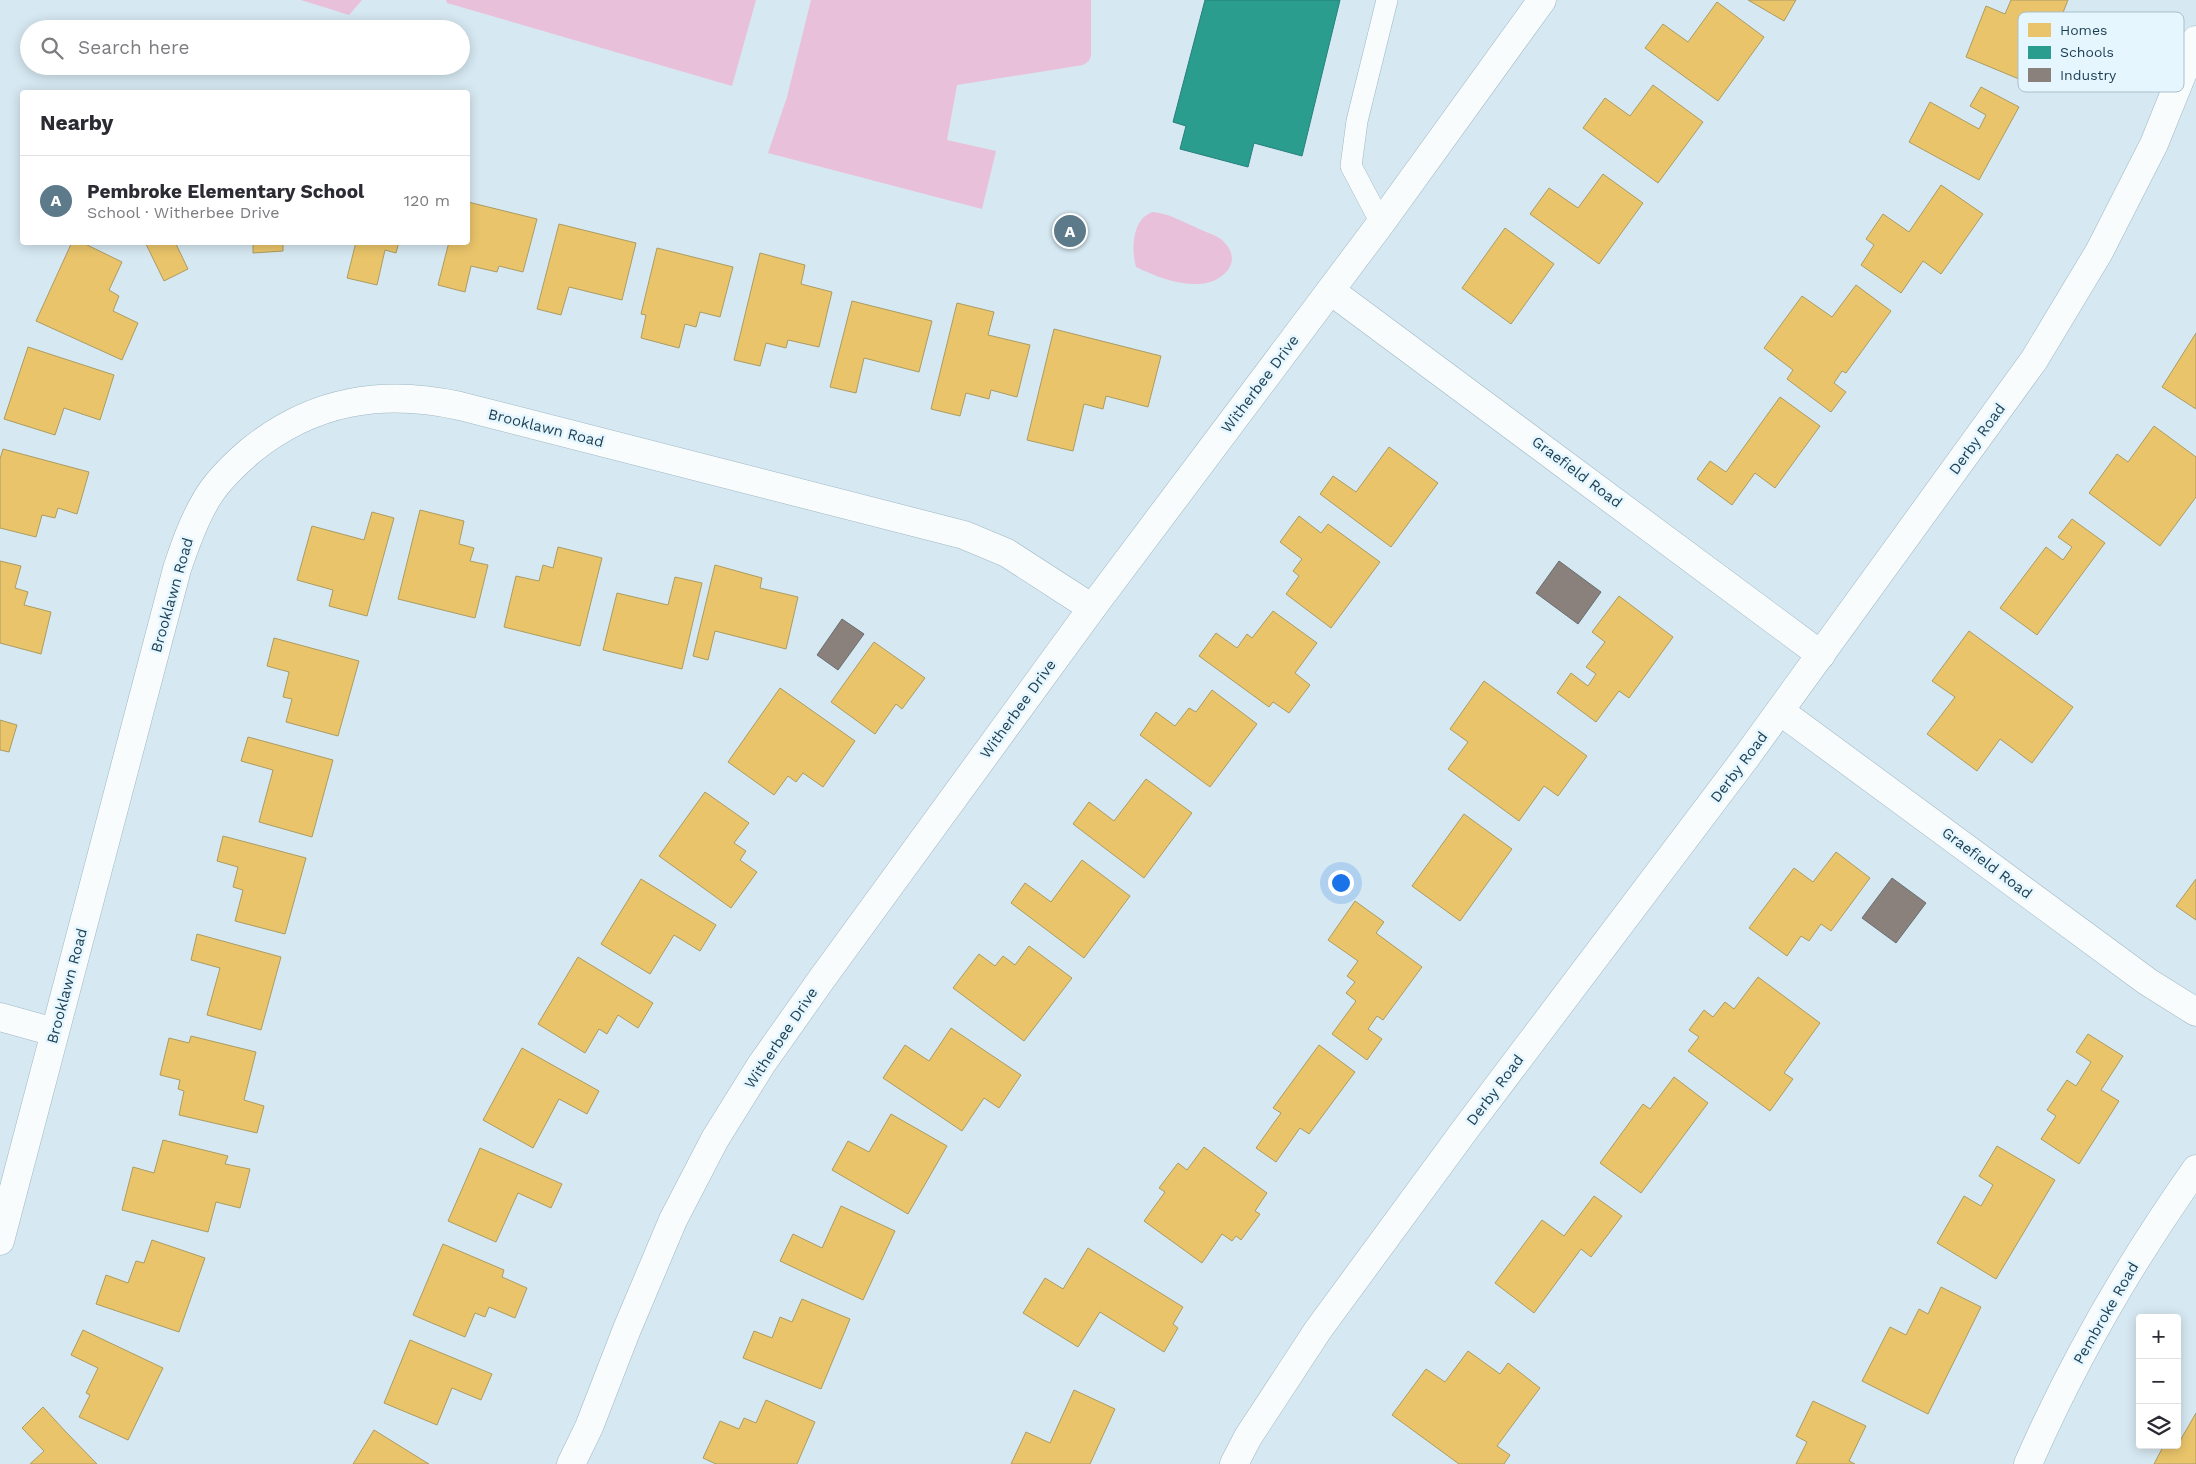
<!DOCTYPE html>
<meta charset="utf-8">
<style>
:root{--surface:#fff;--page:#f7f7f7;--text:#2b2b33;--muted:#7c7c81;--line:#e1e1e2;--accent:#5c7a89}
body{margin:0;font-family:"Work Sans",sans-serif;background:var(--page);color:var(--text)}
.controls{position:absolute;right:15px;bottom:15px;display:grid;overflow:hidden;border-radius:5px;box-shadow:0 2px 12px #0003}
.controls button{width:45px;height:45px;display:grid;place-items:center;padding:0;border:0;border-bottom:1px solid var(--line);background:var(--surface);color:var(--text);font:25px sans-serif}
.you{position:absolute;left:1340px;top:882px;width:18px;height:18px;margin:-12px;border:4px solid #fff;border-radius:50%;background:#1a73e8;box-shadow:0 0 0 8px #1a73e833}
.badge{display:grid;place-items:center;width:32px;height:32px;border-radius:50%;background:var(--accent);color:#fff;font-size:16px;font-weight:700}
.pin{position:absolute;translate:-50% -50%;border:2px solid #fff;box-shadow:0 1px 5px #0006}
.list{margin:0;padding:0;list-style:none}
h2{display:flex;justify-content:space-between;align-items:center;height:65px;margin:0;padding:0 20px;font-size:21px}
h2 small{font-size:16px;font-weight:400;color:var(--muted)}
.list li{display:grid;grid-template-columns:32px 1fr auto;gap:15px;align-items:center;box-sizing:border-box;height:90px;padding:0 20px;border-top:1px solid var(--line)}
.list b{display:block;font-size:19px;white-space:nowrap}
.list p{margin:0;font-size:16px;white-space:nowrap;color:var(--muted)}
.list em{font-size:16px;font-style:normal;color:var(--muted)}
.icon{flex:none;width:28px;height:28px;fill:none;stroke:currentColor;stroke-width:2;stroke-linecap:round;stroke-linejoin:round}
.map{position:relative;flex:none;width:2196px;height:1464px;overflow:hidden}
.search{position:absolute;background:var(--surface);box-shadow:0 2px 12px #0003;left:20px;top:20px;width:450px;height:55px;display:flex;align-items:center;gap:12px;box-sizing:border-box;padding:0 18px;border-radius:28px;color:var(--muted);font-size:19px}
.panel{position:absolute;background:var(--surface);box-shadow:0 2px 12px #0003;left:20px;top:90px;width:450px;height:155px;border-radius:5px}
.map>svg:first-child{display:block}
</style>
<div class="map">
<svg width="2196" height="1464" viewBox="0 0 2196 1464">
<rect width="100%" height="100%" fill="#d6e8f2"/>
<g fill="#e9c0da">
<polygon points="301,0 362,0 349,15"/>
<polygon points="446,0 756,0 732,86 447,3"/>
<polygon points="811,0 1091,0 1091,56 1089,61 1083,65 957,85 947,140 996,151 982,209 768,153 787,97"/>
<path d="M1152,212C1168,213 1181,221 1195,227C1204,232 1219,235 1225,243C1244,264 1220,284 1198,284C1177,285 1155,276 1136,267C1132,253 1132,231 1142,219C1144,216 1149,214 1152,212Z"/>
</g>
<g fill="#e9c46a" stroke="#ab9c62">
<polygon points="1748,0 1796,0 1784,21"/>
<polygon points="2011,0 2068,0 2048,50 2028,42 2023,55 2040,62 2031,84 1966,57 1986,6 2005,14"/>
<polygon points="1717,2 1764,37 1718,101 1645,48 1663,24 1688,42"/>
<polygon points="1653,85 1703,122 1658,183 1583,128 1605,98 1630,116"/>
<polygon points="1981,87 2019,107 1979,180 1909,142 1930,102 1979,129 1986,115 1970,106"/>
<polygon points="1603,174 1643,203 1599,264 1530,214 1549,188 1578,208"/>
<polygon points="1941,185 1983,214 1941,274 1923,261 1901,293 1861,265 1874,245 1866,239 1883,214 1909,232"/>
<polygon points="468,202 537,219 523,272 499,266 497,272 471,266 465,292 438,285 449,242 468,242"/>
<polygon points="559,224 636,243 622,300 569,287 561,315 537,309"/>
<polygon points="1505,228 1554,264 1511,324 1462,288"/>
<polygon points="72,242 81,242 122,262 109,290 119,296 113,311 138,323 122,360 36,321"/>
<polygon points="145,242 175,242 188,269 164,281"/>
<polygon points="253,242 283,242 283,251 253,253"/>
<polygon points="399,242 396,253 385,250 377,285 347,278 356,242"/>
<polygon points="657,248 733,267 720,317 700,312 696,327 685,324 679,348 641,338 646,315 641,314"/>
<polygon points="760,253 805,265 801,284 832,292 819,347 788,340 786,348 766,343 760,366 734,360"/>
<polygon points="1856,285 1891,311 1846,373 1842,371 1834,383 1846,392 1831,412 1787,379 1793,370 1764,348 1802,296 1832,317"/>
<polygon points="852,301 932,321 919,372 864,358 856,393 830,387"/>
<polygon points="957,303 994,312 988,335 1030,345 1017,397 991,390 989,399 966,393 960,416 931,409"/>
<polygon points="1054,329 1161,356 1148,407 1106,396 1103,409 1084,404 1073,451 1027,440"/>
<polygon points="2196,333 2196,409 2162,387"/>
<polygon points="28,347 114,375 100,420 64,408 55,435 4,419"/>
<polygon points="1780,397 1820,426 1775,488 1755,473 1732,505 1697,479 1710,461 1726,472"/>
<polygon points="2154,426 2196,457 2196,497 2160,546 2089,493 2117,454 2128,462"/>
<polygon points="1389,447 1438,483 1391,547 1320,494 1333,476 1356,492"/>
<polygon points="3,449 89,472 77,514 58,508 55,518 42,515 36,537 0,528 0,459"/>
<polygon points="420,510 464,521 459,544 474,548 470,561 488,565 475,618 398,599"/>
<polygon points="372,512 394,518 367,616 329,606 333,590 297,580 312,526 364,540"/>
<polygon points="1299,516 1321,533 1328,524 1380,562 1331,628 1286,594 1299,576 1293,571 1302,559 1280,542"/>
<polygon points="2072,519 2105,543 2037,635 2000,608 2046,547 2063,560 2072,547 2058,537"/>
<polygon points="558,547 602,558 580,646 504,627 516,576 539,581 543,565 553,568"/>
<polygon points="0,561 21,566 15,588 28,592 24,605 51,612 41,654 0,643"/>
<polygon points="715,565 762,578 760,588 798,597 786,649 715,631 708,660 693,656"/>
<polygon points="675,577 702,583 682,669 603,650 617,593 668,605"/>
<polygon points="1619,596 1673,637 1629,698 1619,691 1596,722 1557,693 1571,673 1588,686 1596,674 1586,667 1605,642 1592,632"/>
<polygon points="1273,611 1317,643 1295,673 1310,685 1289,713 1273,702 1269,707 1199,656 1216,633 1237,648 1247,634 1252,638"/>
<polygon points="1969,631 2073,707 2032,763 2000,739 1977,771 1927,734 1955,697 1932,681"/>
<polygon points="274,638 359,661 338,736 286,722 292,699 283,697 289,672 267,666"/>
<polygon points="874,642 925,678 902,709 896,704 875,734 831,702"/>
<polygon points="1484,681 1587,756 1558,796 1544,786 1519,821 1448,769 1468,742 1450,729"/>
<polygon points="780,688 855,741 823,787 803,773 796,782 788,776 774,795 728,762"/>
<polygon points="1212,690 1257,724 1210,787 1140,735 1156,712 1175,726 1189,708 1196,712"/>
<polygon points="0,720 17,725 9,752 0,750"/>
<polygon points="248,737 333,760 312,837 259,822 273,770 241,761"/>
<polygon points="1146,779 1192,813 1144,878 1073,824 1089,802 1114,821"/>
<polygon points="705,792 749,823 734,843 746,851 740,860 757,872 731,908 659,856"/>
<polygon points="1464,814 1512,849 1460,921 1412,886"/>
<polygon points="223,836 306,858 285,934 235,921 243,890 233,887 238,867 217,861"/>
<polygon points="1836,852 1870,878 1831,931 1821,924 1809,941 1801,936 1787,956 1749,928 1794,868 1813,882"/>
<polygon points="1082,860 1130,896 1084,958 1011,903 1025,883 1051,902"/>
<polygon points="641,879 716,925 700,951 674,935 650,974 601,944"/>
<polygon points="2196,879 2196,920 2176,906"/>
<polygon points="1355,901 1384,922 1376,933 1422,967 1383,1020 1377,1016 1368,1029 1382,1039 1367,1060 1332,1034 1356,1001 1346,993 1355,982 1347,976 1358,961 1328,940"/>
<polygon points="197,934 281,957 261,1030 207,1015 220,968 191,960"/>
<polygon points="1029,946 1072,978 1024,1041 953,988 979,954 995,966 1003,956 1015,965"/>
<polygon points="578,957 653,1003 638,1028 618,1015 607,1034 599,1029 585,1053 538,1024"/>
<polygon points="1758,977 1820,1023 1784,1073 1793,1079 1770,1111 1688,1051 1699,1037 1689,1030 1704,1010 1713,1017 1725,1002 1734,1009"/>
<polygon points="951,1028 1021,1075 999,1108 984,1098 962,1131 883,1078 905,1045 929,1061"/>
<polygon points="2088,1034 2123,1056 2101,1090 2119,1101 2079,1164 2041,1139 2056,1116 2047,1110 2067,1080 2076,1086 2091,1062 2076,1052"/>
<polygon points="191,1036 256,1052 244,1100 264,1106 257,1133 179,1115 184,1091 178,1089 180,1080 160,1075 169,1038 189,1043"/>
<polygon points="1319,1045 1355,1072 1309,1134 1300,1128 1276,1162 1256,1148 1281,1113 1273,1108"/>
<polygon points="522,1048 599,1091 587,1114 559,1099 533,1148 483,1120"/>
<polygon points="1674,1077 1708,1103 1641,1193 1600,1163 1643,1104 1650,1109"/>
<polygon points="891,1114 947,1146 908,1214 832,1170 848,1141 869,1152"/>
<polygon points="163,1140 228,1156 225,1164 250,1169 240,1208 216,1202 208,1232 122,1210 133,1167 154,1173"/>
<polygon points="1997,1146 2055,1180 1996,1279 1937,1243 1964,1196 1981,1206 1993,1185 1979,1176"/>
<polygon points="1204,1147 1267,1193 1255,1211 1260,1214 1241,1240 1236,1236 1232,1241 1222,1234 1202,1263 1144,1221 1165,1192 1159,1188 1178,1163 1187,1170"/>
<polygon points="480,1148 562,1184 551,1208 518,1193 496,1242 448,1221"/>
<polygon points="1594,1196 1622,1216 1591,1257 1581,1249 1534,1313 1495,1283 1542,1220 1564,1236"/>
<polygon points="841,1206 895,1231 863,1300 780,1261 793,1234 822,1248"/>
<polygon points="152,1240 205,1258 179,1332 96,1304 106,1275 128,1283 136,1261 144,1263"/>
<polygon points="443,1244 504,1270 502,1277 527,1288 515,1318 489,1307 485,1317 475,1313 465,1337 413,1315"/>
<polygon points="1088,1248 1183,1307 1173,1324 1178,1328 1164,1352 1100,1312 1078,1347 1023,1313 1045,1278 1063,1289"/>
<polygon points="1941,1287 1981,1307 1928,1414 1862,1381 1890,1327 1906,1335 1919,1309 1928,1314"/>
<polygon points="802,1299 850,1319 821,1389 743,1358 754,1331 772,1338 780,1317 792,1322"/>
<polygon points="83,1330 163,1368 128,1440 79,1417 90,1395 86,1393 98,1368 71,1355"/>
<polygon points="410,1340 492,1374 481,1400 452,1388 437,1425 384,1403"/>
<polygon points="1468,1351 1500,1374 1508,1363 1540,1388 1497,1446 1510,1455 1504,1464 1459,1464 1392,1415 1426,1369 1445,1382"/>
<polygon points="1074,1390 1115,1409 1090,1464 1011,1464 1026,1432 1050,1443"/>
<polygon points="766,1400 815,1422 797,1464 716,1464 703,1458 720,1421 739,1429 744,1418 756,1423"/>
<polygon points="1813,1401 1866,1426 1849,1461 1855,1464 1796,1464 1807,1442 1796,1436"/>
<polygon points="43,1407 65,1431 97,1464 30,1464 44,1451 22,1428"/>
<polygon points="2196,1413 2196,1464 2154,1464 2164,1445 2177,1446"/>
<polygon points="374,1430 424,1461 429,1464 353,1464"/>
</g>
<polygon fill="#2a9d8f" stroke="#25807c" points="1205,0 1340,0 1302,156 1254,143 1248,167 1180,149 1186,126 1173,122"/>
<g fill="#8a817c" stroke="#686d6f">
<polygon points="1559,561 1601,592 1578,624 1536,593"/>
<polygon points="842,619 864,634 838,670 817,655"/>
<polygon points="1892,878 1926,903 1896,943 1862,918"/>
</g>
<g fill="none" stroke-linecap="round" stroke-linejoin="round">
<g stroke="#9eb7c3" stroke-width="22">
<polyline id="lane" points="1381,223 1351,166 1357,121 1387,0"/>
</g>
<g stroke="#9eb7c3" stroke-width="29">
<g id="street">
<polyline points="1331,291 1821,655"/>
<polyline points="1780,711 2148,982 2196,1012"/>
<polyline points="0,1017 54,1032"/>
<path d="M0,1241L177,569C185,545 193,522 206,500C216,482 234,465 249,452C312,400 382,389 460,406L964,535L1007,553L1092,608"/>
<polyline points="571,1464 589,1427 627,1329 673,1220 715,1139 761,1065 821,980 1092,608 1381,223 1542,0"/>
<path d="M2028,1464C2073,1361 2131,1261 2196,1169"/>
</g>
</g>
<g stroke="#9eb7c3" stroke-width="29">
<polyline id="secondary" points="1234,1464 1248,1437 1318,1330 1467,1127 1747,756 2034,360 2099,252 2154,144 2196,40"/>
</g>
<use href="#lane" stroke="#f9fcfd" stroke-width="21"/>
<use href="#street" stroke="#f9fcfd" stroke-width="28"/>
<use href="#secondary" stroke="#f9fcfd" stroke-width="28"/>
</g>
<g text-anchor="middle" dominant-baseline="central" stroke-width="5" stroke-linejoin="round" paint-order="stroke">
<g font-size="15" fill="#1a3e50" stroke="#e6f6ff">
<text transform="translate(1260 384) rotate(-53)">Witherbee Drive</text>
<text transform="translate(546 428) rotate(14)">Brooklawn Road</text>
<text transform="translate(1977 439) rotate(-54)">Derby Road</text>
<text transform="translate(1577 472) rotate(37)">Graefield Road</text>
<text transform="translate(172 595) rotate(-74)">Brooklawn Road</text>
<text transform="translate(1018 709) rotate(-54)">Witherbee Drive</text>
<text transform="translate(1739 767) rotate(-53)">Derby Road</text>
<text transform="translate(1987 863) rotate(37)">Graefield Road</text>
<text transform="translate(67 986) rotate(-75)">Brooklawn Road</text>
<text transform="translate(781 1038) rotate(-56)">Witherbee Drive</text>
<text transform="translate(1495 1090) rotate(-53)">Derby Road</text>
<text transform="translate(2106 1313) rotate(-60)">Pembroke Road</text>
</g>
</g>
<rect x="2018" y="12" width="166" height="80" rx="8" fill="#e6f6ff" stroke="#a9bfca" stroke-width="1"/>
<rect x="2028" y="23" width="23" height="14" fill="#e9c46a"/>
<rect x="2028" y="46" width="23" height="13" fill="#2a9d8f"/>
<rect x="2028" y="68" width="23" height="14" fill="#8a817c"/>
<g font-size="14" fill="#1a3e50">
<text x="2060" y="35">Homes</text>
<text x="2060" y="57">Schools</text>
<text x="2060" y="80">Industry</text>
</g>
</svg>
<div class="controls">
<button>+</button>
<button>−</button>
<button><svg class="icon" aria-label="layers" viewBox="0 0 24 24"><path d="M12 4l9 5-9 5-9-5zM3 14l9 5 9-5"/></svg></button>
</div>
<div class="you"></div>
<div class="pin badge" style="left:1070px;top:231px">A</div>
<div class="search"><svg class="icon" aria-label="search" viewBox="0 0 24 24"><circle cx="10" cy="10" r="6"/><path d="M15 15l6 6"/></svg>Search here</div>
<section class="panel">
<h2>Nearby<small></small></h2>
<ul class="list">
<li><span class="badge">A</span><div><b>Pembroke Elementary School</b><p>School · Witherbee Drive</p></div><em>120 m</em></li>
</ul>
</section>
</div>
